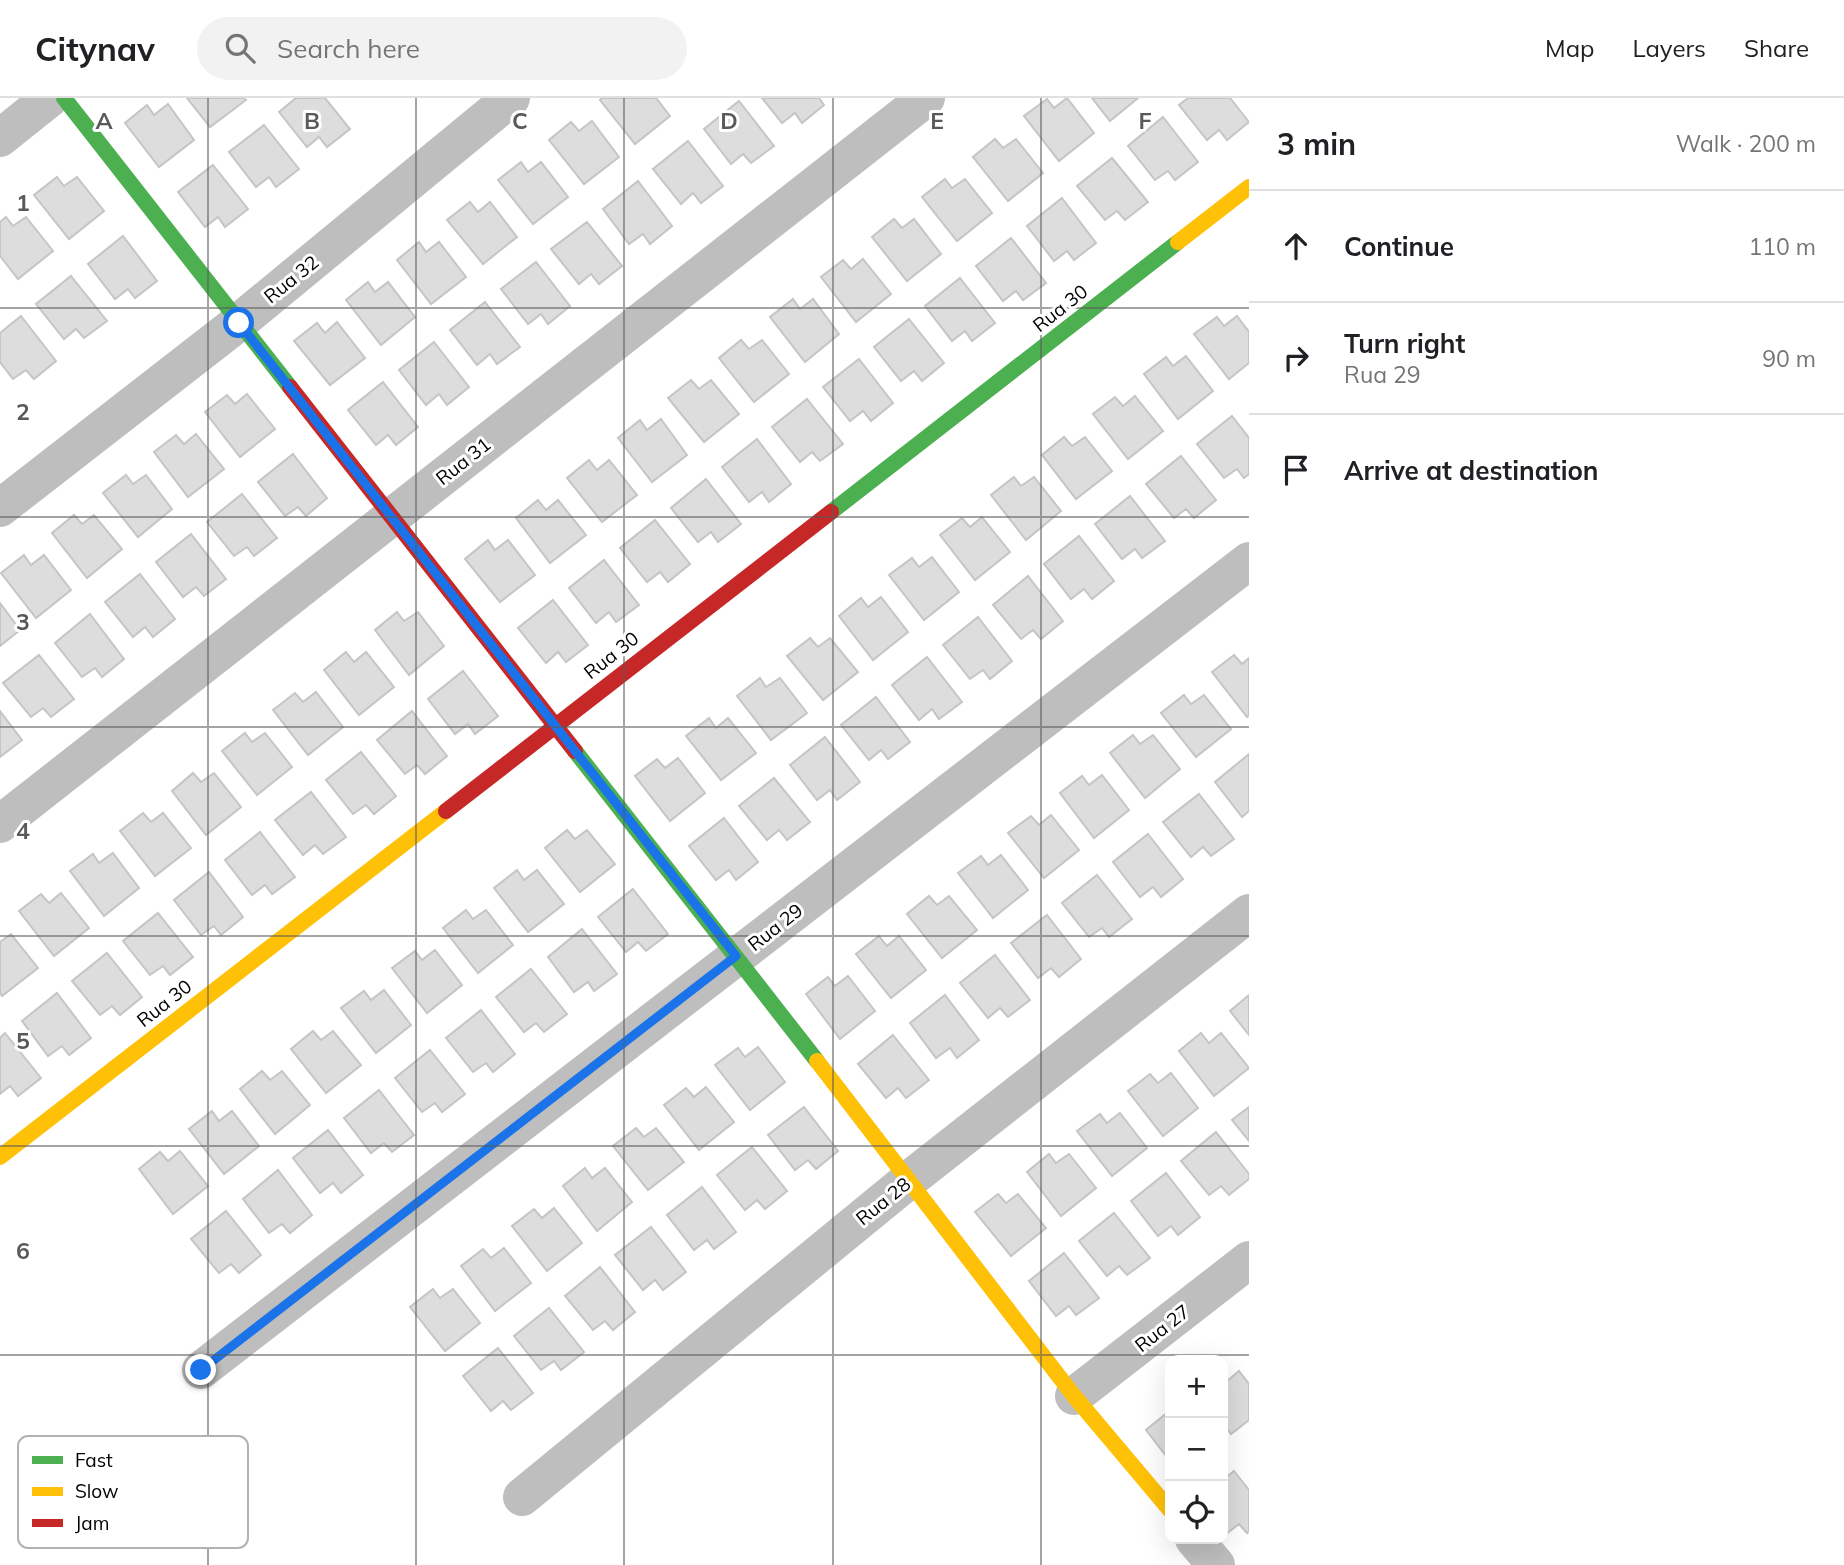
<!DOCTYPE html>
<meta charset="utf-8">
<style>
:root{--surface:#fff;--page:#f2f2f2;--text:#202124;--muted:#757577;--line:#e0e0e0}
body{margin:0;font-family:Mulish,sans-serif;background:var(--page);color:var(--text)}
.controls{position:absolute;right:21px;bottom:21px;display:grid;overflow:hidden;border-radius:14px;box-shadow:0 7px 28px #0002}
.controls button{width:63px;height:63px;display:grid;place-items:center;padding:0;border:0;border-bottom:2px solid var(--line);background:var(--surface);color:var(--text);font:35px sans-serif}
.stop{position:absolute;width:21px;height:21px;margin:-16px;border:5px solid #1a73e8;border-radius:50%;background:#fff}
.stop.end{background:#1a73e8;border-color:#fff;box-shadow:0 2px 7px #0008}
.list{margin:0;padding:0;list-style:none}
h2{display:flex;justify-content:space-between;align-items:center;height:91px;margin:0;padding:0 28px;font-size:30px}
h2 small{font-size:23px;font-weight:400;color:var(--muted)}
.list li{display:grid;grid-template-columns:46px 1fr auto;gap:21px;align-items:center;box-sizing:border-box;height:112px;padding:0 28px;border-top:2px solid var(--line)}
.list b{display:block;font-size:26px;white-space:nowrap}
.list p{margin:0;font-size:23px;white-space:nowrap;color:var(--muted)}
.list em{font-size:23px;font-style:normal;color:var(--muted)}
.icon{flex:none;width:38px;height:38px;fill:none;stroke:currentColor;stroke-width:2;stroke-linecap:round;stroke-linejoin:round}
.map{position:relative;flex:none;width:1249px;height:1467px;overflow:hidden}
header{display:flex;align-items:center;gap:42px;box-sizing:border-box;height:98px;padding:0 35px;background:var(--surface);border-bottom:2px solid var(--line)}
header strong{font-size:33px}
nav{display:flex;gap:38px;margin-inline-start:auto;font-size:24px}
.search{width:490px;height:63px;background:var(--page);display:flex;align-items:center;gap:18px;box-sizing:border-box;padding:0 24px;border-radius:38px;color:var(--muted);font-size:26px}
main{display:flex}
aside{flex:1;background:var(--surface)}
.map>svg:first-child{display:block}
</style>
<header>
<strong>Citynav</strong>
<div class="search"><svg class="icon" aria-label="search" viewBox="0 0 24 24"><circle cx="10" cy="10" r="6"/><path d="M15 15l6 6"/></svg>Search here</div>
<nav><a>Map</a><a>Layers</a><a>Share</a></nav>
</header>
<main>
<div class="map">
<svg width="1249" height="1467" viewBox="0 0 1249 1467">
<rect width="100%" height="100%" fill="#fff"/>
<g fill="#ddd" stroke="#c5c5c5" stroke-width="2">
<polygon points="187,0 244,0 246,2 210,29"/>
<polygon points="296,0 325,0 350,31 327,49 319,39 307,49 279,14"/>
<polygon points="602,0 656,0 670,18 635,46 600,2"/>
<polygon points="762,0 819,0 824,7 802,25 795,15 782,25"/>
<polygon points="1067,0 1094,35 1059,63 1024,18 1047,1 1054,10"/>
<polygon points="1092,0 1138,0 1110,23"/>
<polygon points="1188,0 1230,0 1249,24 1227,42 1219,32 1207,42 1179,7"/>
<polygon points="739,3 774,48 751,65 743,56 731,66 704,31"/>
<polygon points="168,6 194,42 159,69 125,25 147,7 154,17"/>
<polygon points="1163,19 1198,64 1175,82 1168,73 1155,82 1128,48"/>
<polygon points="592,23 619,59 584,86 549,42 571,24 579,33"/>
<polygon points="264,27 299,71 276,89 269,79 256,89 229,54"/>
<polygon points="995,41 1003,50 1016,41 1043,75 1008,103 973,59"/>
<polygon points="688,43 723,88 701,105 693,95 681,106 653,71"/>
<polygon points="1112,60 1148,104 1125,122 1117,113 1105,122 1077,88"/>
<polygon points="521,64 528,74 541,64 568,99 533,126 498,82"/>
<polygon points="213,67 248,111 225,129 218,119 205,129 178,94"/>
<polygon points="57,79 64,88 77,79 104,113 69,141 34,97"/>
<polygon points="945,81 952,90 965,81 992,115 957,143 922,99"/>
<polygon points="638,83 672,128 650,146 643,136 629,146 603,111"/>
<polygon points="1062,100 1096,145 1074,162 1067,153 1054,163 1027,128"/>
<polygon points="470,104 478,114 490,104 517,139 483,166 447,122"/>
<polygon points="6,119 13,128 26,119 53,153 18,181 0,158 0,124"/>
<polygon points="894,121 902,130 914,121 941,156 907,183 872,139"/>
<polygon points="587,124 622,168 599,186 591,176 579,186 551,151"/>
<polygon points="123,138 157,183 135,200 128,191 115,201 88,166"/>
<polygon points="1011,140 1046,185 1023,202 1016,193 1003,203 976,168"/>
<polygon points="419,144 426,154 439,144 466,179 431,206 397,162"/>
<polygon points="863,161 891,196 856,224 821,179 843,162 851,171"/>
<polygon points="536,164 570,208 548,226 541,216 528,226 501,191"/>
<polygon points="71,178 107,223 84,240 76,231 64,241 36,206"/>
<polygon points="960,180 995,225 972,243 965,233 952,243 925,208"/>
<polygon points="368,184 375,194 388,184 415,219 381,247 346,202"/>
<polygon points="793,201 800,211 813,201 839,236 805,264 770,219"/>
<polygon points="485,204 520,249 497,266 490,256 477,267 450,232"/>
<polygon points="21,218 56,263 34,281 26,272 13,281 0,264 0,235"/>
<polygon points="1237,218 1249,234 1249,265 1229,281 1194,236 1217,219 1224,228"/>
<polygon points="909,221 944,265 922,283 914,273 901,283 874,249"/>
<polygon points="337,224 365,260 330,287 294,243 317,225 325,235"/>
<polygon points="741,242 749,251 762,242 789,276 754,304 719,260"/>
<polygon points="434,244 469,289 447,307 439,296 426,307 399,272"/>
<polygon points="1186,258 1213,293 1178,321 1144,276 1166,259 1173,268"/>
<polygon points="859,261 893,305 871,323 863,313 850,323 823,289"/>
<polygon points="691,282 699,291 711,282 739,316 704,344 668,300"/>
<polygon points="383,284 418,329 396,347 388,337 376,347 348,312"/>
<polygon points="247,296 275,331 240,359 205,314 227,297 235,306"/>
<polygon points="1135,298 1163,333 1128,361 1093,316 1115,299 1123,308"/>
<polygon points="807,301 843,346 820,363 812,354 800,364 772,329"/>
<polygon points="1232,318 1249,340 1249,376 1244,380 1237,371 1224,380 1197,346"/>
<polygon points="661,321 687,357 652,384 618,340 640,322 647,332"/>
<polygon points="196,336 224,371 188,399 154,354 176,337 184,346"/>
<polygon points="1064,339 1072,348 1085,339 1112,373 1076,401 1042,357"/>
<polygon points="757,341 791,386 769,404 762,394 749,404 722,369"/>
<polygon points="293,356 327,400 306,418 298,409 285,418 258,384"/>
<polygon points="1181,358 1216,402 1194,420 1186,411 1174,420 1146,386"/>
<polygon points="589,362 597,372 609,362 637,397 602,424 567,380"/>
<polygon points="126,377 133,386 146,377 172,411 138,439 103,395"/>
<polygon points="1014,379 1021,388 1034,379 1061,413 1026,442 991,397"/>
<polygon points="706,381 741,426 718,444 711,434 698,444 671,410"/>
<polygon points="242,396 277,440 254,458 247,449 234,458 207,424"/>
<polygon points="1130,398 1165,443 1142,460 1135,451 1122,461 1095,426"/>
<polygon points="538,402 546,412 558,402 586,437 550,465 516,420"/>
<polygon points="74,417 82,426 94,417 122,451 87,480 52,435"/>
<polygon points="982,419 1010,454 975,482 940,437 962,420 970,429"/>
<polygon points="655,422 690,466 668,484 660,474 647,484 620,450"/>
<polygon points="191,436 226,481 204,498 196,489 183,499 156,464"/>
<polygon points="1079,438 1114,483 1092,501 1084,491 1071,501 1044,466"/>
<polygon points="488,442 495,452 508,442 535,477 500,504 465,461"/>
<polygon points="24,457 31,467 44,457 71,492 36,520 1,475"/>
<polygon points="932,459 959,494 924,522 889,477 912,460 919,469"/>
<polygon points="604,462 639,507 616,524 609,514 596,525 569,490"/>
<polygon points="140,476 175,521 153,539 145,529 133,539 105,504"/>
<polygon points="1028,478 1063,523 1041,541 1033,532 1021,541 993,507"/>
<polygon points="881,499 908,534 873,562 839,518 861,500 868,509"/>
<polygon points="553,502 588,547 566,564 558,554 546,565 518,530"/>
<polygon points="0,505 20,532 0,548"/>
<polygon points="397,514 404,523 418,514 444,548 409,577 375,532"/>
<polygon points="90,516 124,561 102,579 95,570 82,579 55,545"/>
<polygon points="978,519 1012,563 990,581 983,572 970,581 943,547"/>
<polygon points="810,540 818,549 830,540 858,574 823,602 787,558"/>
<polygon points="346,554 354,564 366,554 394,589 359,617 324,572"/>
<polygon points="39,557 74,601 51,619 43,610 31,619 3,585"/>
<polygon points="1234,557 1242,566 1249,560 1249,617 1247,619 1212,574"/>
<polygon points="927,559 962,604 939,621 932,611 919,622 892,587"/>
<polygon points="463,573 498,618 475,636 468,626 455,636 428,601"/>
<polygon points="760,580 766,589 780,580 807,615 771,642 737,598"/>
<polygon points="316,594 343,629 308,657 273,612 295,595 303,604"/>
<polygon points="1184,597 1191,606 1204,597 1231,631 1196,659 1161,615"/>
<polygon points="876,599 910,644 888,661 881,652 869,662 841,627"/>
<polygon points="0,613 22,642 0,659"/>
<polygon points="412,613 447,658 425,676 417,667 405,676 377,642"/>
<polygon points="709,620 716,630 728,620 756,655 721,682 686,638"/>
<polygon points="245,635 252,644 265,635 292,669 257,697 222,653"/>
<polygon points="1133,637 1140,646 1153,637 1180,671 1145,700 1110,655"/>
<polygon points="825,639 860,684 837,702 830,692 817,702 790,667"/>
<polygon points="361,654 396,698 374,716 366,707 353,716 326,682"/>
<polygon points="1249,656 1249,713 1242,719 1215,684"/>
<polygon points="678,660 705,695 670,723 635,678 657,661 665,670"/>
<polygon points="193,675 201,684 214,675 241,709 206,737 172,693"/>
<polygon points="1102,677 1129,712 1094,740 1060,695 1082,678 1089,687"/>
<polygon points="774,680 810,724 787,742 779,732 767,742 739,708"/>
<polygon points="311,694 346,739 323,756 315,747 303,757 275,722"/>
<polygon points="1199,696 1234,741 1211,758 1203,749 1191,759 1163,724"/>
<polygon points="143,715 151,724 163,715 191,750 155,778 120,733"/>
<polygon points="1051,717 1079,752 1044,780 1008,735 1031,718 1039,727"/>
<polygon points="724,720 758,764 736,782 729,772 716,782 689,748"/>
<polygon points="567,732 575,741 587,732 615,766 580,794 545,750"/>
<polygon points="260,734 295,779 272,796 265,787 252,797 225,762"/>
<polygon points="1148,736 1183,781 1161,799 1153,789 1140,799 1113,764"/>
<polygon points="113,755 139,790 104,818 70,773 93,756 99,765"/>
<polygon points="1001,757 1028,792 993,820 958,775 981,758 988,767"/>
<polygon points="517,772 524,782 537,772 564,806 528,834 494,790"/>
<polygon points="209,774 243,819 221,837 214,828 201,837 174,802"/>
<polygon points="1097,777 1132,821 1109,839 1102,830 1089,839 1062,805"/>
<polygon points="633,791 668,836 646,853 638,844 626,854 598,819"/>
<polygon points="61,795 89,830 54,858 19,813 41,796 49,805"/>
<polygon points="929,798 937,807 949,798 977,832 942,860 907,816"/>
<polygon points="466,812 473,821 486,812 513,847 478,875 443,830"/>
<polygon points="158,815 193,859 170,877 163,868 150,877 123,843"/>
<polygon points="1047,817 1081,861 1059,879 1051,870 1038,880 1011,845"/>
<polygon points="582,831 617,876 594,893 588,884 574,894 548,859"/>
<polygon points="11,836 38,870 2,898 0,895 0,844"/>
<polygon points="879,838 887,848 899,838 926,872 891,900 856,856"/>
<polygon points="435,852 462,887 427,915 392,870 415,853 422,862"/>
<polygon points="107,855 142,899 120,917 112,908 100,917 72,883"/>
<polygon points="995,857 1030,902 1008,919 1000,910 988,920 960,885"/>
<polygon points="531,871 567,916 544,934 536,925 524,934 496,899"/>
<polygon points="848,878 875,913 840,941 806,896 828,879 835,888"/>
<polygon points="384,892 411,927 376,955 341,910 364,893 371,902"/>
<polygon points="57,895 91,940 69,957 62,948 48,958 22,923"/>
<polygon points="945,897 979,942 957,960 950,950 936,960 910,925"/>
<polygon points="1249,897 1249,937 1230,913"/>
<polygon points="481,912 515,956 493,974 486,965 473,974 446,940"/>
<polygon points="313,933 321,942 333,933 361,967 326,995 291,951"/>
<polygon points="5,935 41,980 18,998 10,988 0,996 0,940"/>
<polygon points="1201,935 1209,945 1221,935 1249,970 1214,998 1179,953"/>
<polygon points="893,937 929,982 906,1000 898,990 886,1000 858,966"/>
<polygon points="758,949 785,984 750,1012 715,967 738,950 745,959"/>
<polygon points="430,952 465,996 442,1014 435,1005 422,1014 395,980"/>
<polygon points="262,973 270,982 282,973 310,1007 275,1036 240,991"/>
<polygon points="1171,975 1198,1010 1163,1038 1128,993 1150,976 1158,985"/>
<polygon points="706,989 734,1024 699,1052 664,1007 686,990 694,999"/>
<polygon points="379,992 414,1037 392,1054 384,1045 371,1055 344,1020"/>
<polygon points="804,1009 838,1053 816,1071 808,1062 795,1072 768,1037"/>
<polygon points="1249,1009 1249,1043 1232,1022"/>
<polygon points="212,1013 219,1023 232,1013 259,1048 224,1076 189,1031"/>
<polygon points="1120,1015 1147,1050 1112,1078 1077,1033 1100,1016 1107,1025"/>
<polygon points="636,1030 644,1039 656,1030 684,1064 648,1092 613,1048"/>
<polygon points="328,1032 363,1077 341,1095 333,1085 320,1095 293,1060"/>
<polygon points="1216,1034 1249,1076 1249,1081 1229,1097 1221,1088 1209,1097 1181,1063"/>
<polygon points="752,1049 787,1093 765,1111 757,1102 745,1112 717,1077"/>
<polygon points="180,1053 208,1088 173,1116 139,1071 160,1054 168,1063"/>
<polygon points="1049,1056 1056,1065 1069,1056 1096,1090 1061,1118 1027,1074"/>
<polygon points="585,1070 592,1080 605,1070 632,1104 597,1133 563,1088"/>
<polygon points="278,1072 312,1117 290,1135 282,1126 269,1135 243,1101"/>
<polygon points="1166,1075 1200,1119 1178,1137 1171,1128 1158,1138 1131,1103"/>
<polygon points="702,1089 736,1134 714,1151 707,1142 694,1152 667,1117"/>
<polygon points="998,1096 1006,1105 1018,1096 1046,1130 1011,1158 975,1114"/>
<polygon points="554,1110 582,1145 547,1173 512,1128 534,1111 542,1120"/>
<polygon points="226,1113 261,1157 239,1175 231,1166 219,1175 191,1141"/>
<polygon points="1114,1115 1150,1160 1127,1177 1119,1168 1107,1178 1079,1143"/>
<polygon points="651,1129 686,1174 663,1192 655,1182 643,1192 615,1157"/>
<polygon points="504,1150 531,1185 495,1213 461,1168 483,1151 491,1160"/>
<polygon points="1064,1155 1099,1200 1076,1217 1069,1208 1056,1218 1029,1183"/>
<polygon points="600,1169 635,1214 613,1232 605,1223 593,1232 565,1198"/>
<polygon points="433,1191 440,1200 453,1191 480,1225 445,1253 410,1209"/>
<polygon points="549,1210 584,1254 561,1272 554,1263 541,1272 514,1238"/>
<polygon points="498,1250 533,1295 511,1312 503,1303 491,1313 463,1278"/>
<polygon points="1239,1273 1249,1286 1249,1322 1231,1336 1223,1325 1223,1278 1227,1283"/>
<polygon points="1168,1314 1170,1316 1170,1363 1146,1332"/>
<polygon points="1234,1373 1249,1392 1249,1433 1247,1435 1239,1426 1226,1436 1223,1432 1223,1382"/>
</g>
<g fill="none" stroke-linecap="round" stroke-linejoin="round">
<g stroke="#bebebe" stroke-width="38">
<polyline points="0,40 50,0"/>
<polyline points="0,410 238,225 511,0"/>
<polyline points="0,726 926,0"/>
<polyline points="201,1272 1249,463"/>
<polyline points="1074,1298 1249,1162"/>
<polyline points="522,1399 910,1081 1249,815"/>
<polyline points="1194,1441 1216,1467"/>
</g>
<g stroke="#4caf50" stroke-width="16">
<polyline points="64,0 290,289"/>
<polyline points="831,414 1178,144"/>
<polyline points="575,653 817,963"/>
</g>
<g stroke="#ffc107" stroke-width="16">
<polyline points="1178,144 1249,89"/>
<polyline points="817,963 1074,1298 1170,1412"/>
<polyline points="0,1059 446,713"/>
</g>
<g stroke="#c62828" stroke-width="16">
<polyline points="290,289 575,653"/>
<polyline points="446,713 831,414"/>
</g>
</g>
<g fill="none" stroke-linecap="round" stroke-linejoin="round">
<polyline stroke="#1a73e8" stroke-width="9" points="201,1272 736,858 239,225"/>
</g>
<path fill="none" stroke="#595959" stroke-width="2" stroke-opacity="0.55" d="M208,0V1467M416,0V1467M624,0V1467M833,0V1467M1041,0V1467M0,210H1249M0,419H1249M0,629H1249M0,838H1249M0,1048H1249M0,1257H1249"/>
<g text-anchor="middle" dominant-baseline="central" stroke-width="6" stroke-linejoin="round" paint-order="stroke">
<g font-size="19" fill="#000" stroke="#fff">
<text transform="translate(291 181) rotate(-39)">Rua 32</text>
<text transform="translate(1060 210) rotate(-38)">Rua 30</text>
<text transform="translate(463 363) rotate(-38)">Rua 31</text>
<text transform="translate(611 557) rotate(-38)">Rua 30</text>
<text transform="translate(775 829) rotate(-38)">Rua 29</text>
<text transform="translate(164 905) rotate(-38)">Rua 30</text>
<text transform="translate(883 1103) rotate(-39)">Rua 28</text>
<text transform="translate(1162 1230) rotate(-38)">Rua 27</text>
</g>
</g>
<rect x="18" y="1338" width="230" height="112" rx="10" fill="#fff" stroke="#b2b2b2" stroke-width="2"/>
<rect x="32" y="1358" width="31" height="8" fill="#4caf50"/>
<rect x="32" y="1389" width="31" height="9" fill="#ffc107"/>
<rect x="32" y="1421" width="31" height="8" fill="#c62828"/>
<g font-size="19" fill="#000">
<text x="75" y="1369">Fast</text>
<text x="75" y="1400">Slow</text>
<text x="75" y="1432">Jam</text>
</g>
<g font-size="23" text-anchor="middle" font-weight="bold" fill="#595959" stroke="#fff" stroke-width="6" stroke-linejoin="round" paint-order="stroke">
<text x="104" y="31">A</text>
<text x="312" y="31">B</text>
<text x="520" y="31">C</text>
<text x="729" y="31">D</text>
<text x="937" y="31">E</text>
<text x="1145" y="31">F</text>
<text x="23" y="113">1</text>
<text x="23" y="322">2</text>
<text x="23" y="532">3</text>
<text x="23" y="741">4</text>
<text x="23" y="951">5</text>
<text x="23" y="1161">6</text>
</g>
</svg>
<div class="controls">
<button>+</button>
<button>−</button>
<button><svg class="icon" aria-label="locate" viewBox="0 0 24 24"><circle cx="12" cy="12" r="6"/><path d="M12 2v4M12 18v4M2 12h4M18 12h4"/></svg></button>
</div>
<div class="stop" style="left:239px;top:225px"></div>
<div class="stop end" style="left:201px;top:1272px"></div>
</div>
<aside>
<h2>3 min<small>Walk · 200 m</small></h2>
<ul class="list">
<li><svg class="icon" aria-label="ahead" viewBox="0 0 24 24"><path d="M12 20V5M6 11l6-6 6 6"/></svg><div><b>Continue</b></div><em>110 m</em></li>
<li><svg class="icon" aria-label="right" viewBox="0 0 24 24"><path d="M7 20v-9h11M14 6l5 5-5 5"/></svg><div><b>Turn right</b><p>Rua 29</p></div><em>90 m</em></li>
<li><svg class="icon" aria-label="arrive" viewBox="0 0 24 24"><path d="M6 21V4h12l-3 4 3 4H6"/></svg><div><b>Arrive at destination</b></div></li>
</ul>
</aside>
</main>
